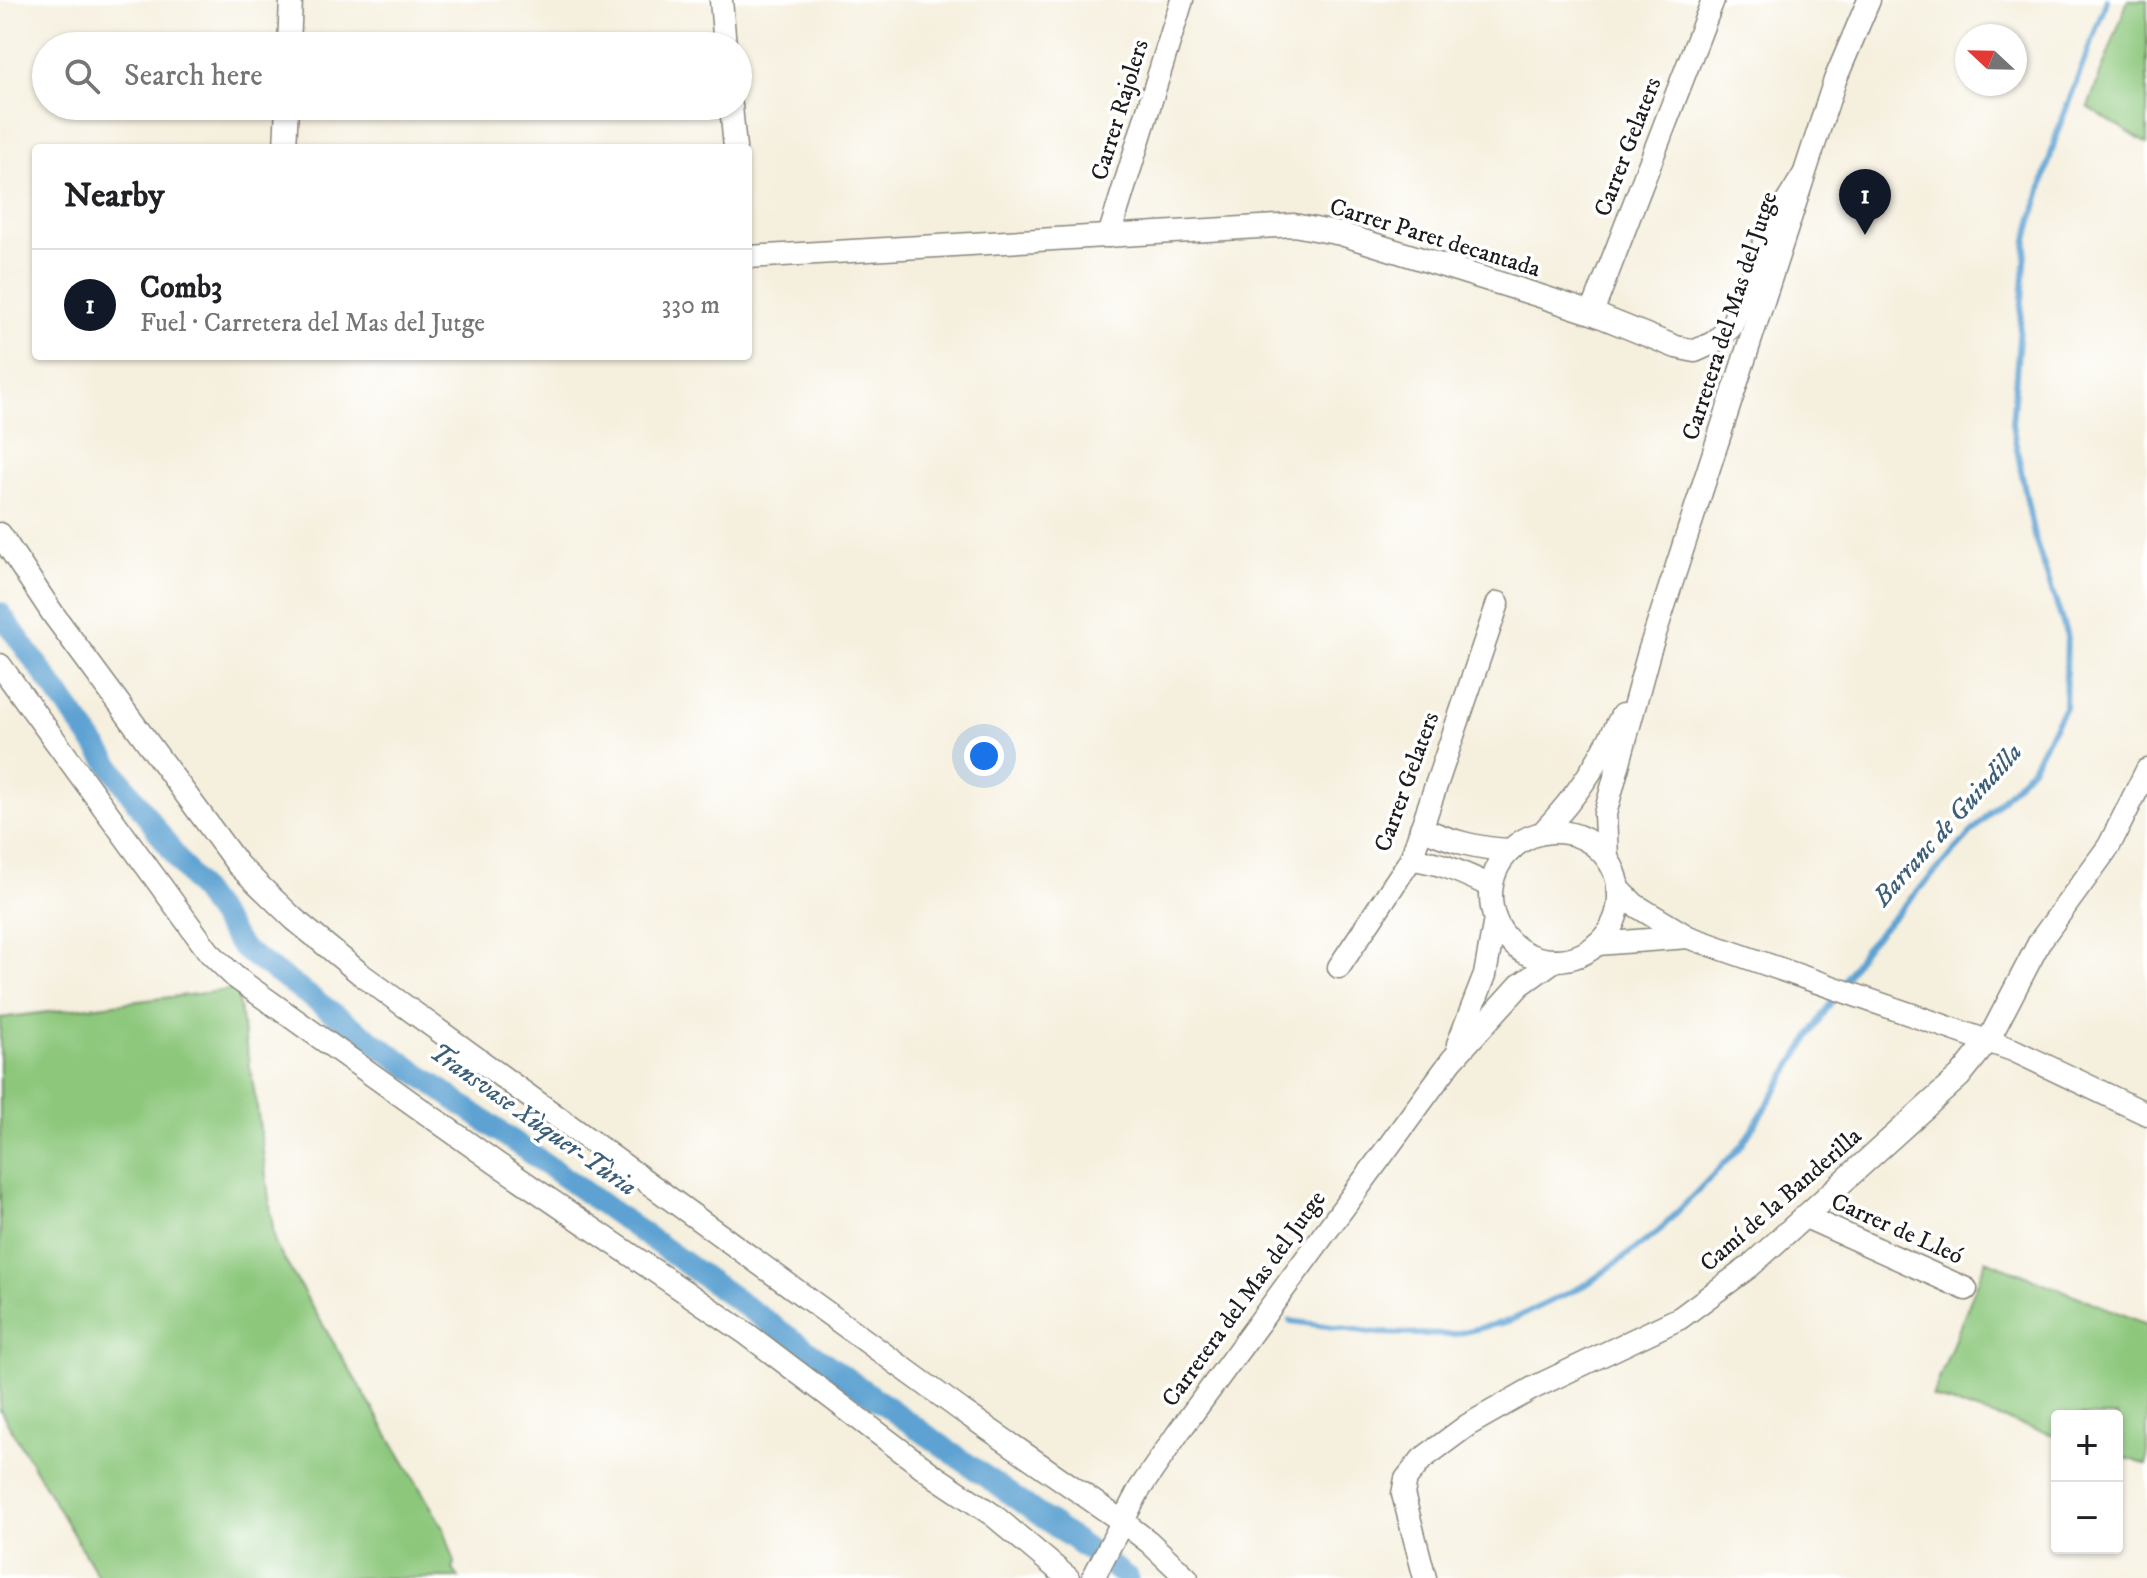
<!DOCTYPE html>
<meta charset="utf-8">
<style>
:root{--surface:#fff;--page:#f6f6f6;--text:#202124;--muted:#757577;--line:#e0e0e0;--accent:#111827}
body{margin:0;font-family:"IM FELL DW Pica",serif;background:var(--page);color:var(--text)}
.controls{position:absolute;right:24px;bottom:24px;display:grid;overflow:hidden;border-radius:8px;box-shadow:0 2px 6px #0004}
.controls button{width:72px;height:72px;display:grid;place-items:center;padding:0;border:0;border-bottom:2px solid var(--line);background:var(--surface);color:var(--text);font:40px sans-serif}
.compass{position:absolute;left:1955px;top:24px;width:72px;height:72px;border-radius:50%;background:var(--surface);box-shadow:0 2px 6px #0004;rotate:292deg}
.you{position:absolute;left:984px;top:756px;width:28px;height:28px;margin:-20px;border:6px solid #fff;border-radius:50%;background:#1a73e8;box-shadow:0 0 0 12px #1a73e833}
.badge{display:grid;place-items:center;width:52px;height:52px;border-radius:50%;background:var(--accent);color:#fff;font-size:26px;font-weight:700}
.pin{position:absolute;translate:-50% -66px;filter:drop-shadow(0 2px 4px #0008)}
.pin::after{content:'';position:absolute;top:42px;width:28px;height:24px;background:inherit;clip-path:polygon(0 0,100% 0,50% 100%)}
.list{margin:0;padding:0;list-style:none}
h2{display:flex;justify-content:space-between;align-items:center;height:104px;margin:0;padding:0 32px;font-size:34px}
h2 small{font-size:26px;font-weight:400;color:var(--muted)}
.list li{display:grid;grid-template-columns:52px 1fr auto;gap:24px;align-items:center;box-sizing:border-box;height:112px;padding:0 32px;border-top:2px solid var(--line)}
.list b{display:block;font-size:30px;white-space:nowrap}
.list p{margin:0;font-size:26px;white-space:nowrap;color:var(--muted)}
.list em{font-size:26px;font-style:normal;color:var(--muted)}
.icon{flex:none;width:44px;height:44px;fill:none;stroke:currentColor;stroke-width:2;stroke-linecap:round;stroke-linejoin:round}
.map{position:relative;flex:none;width:2147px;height:1578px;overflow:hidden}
.search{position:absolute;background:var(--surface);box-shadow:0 2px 6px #0004;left:32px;top:32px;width:720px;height:88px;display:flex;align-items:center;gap:20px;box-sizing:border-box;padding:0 28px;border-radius:44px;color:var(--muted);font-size:30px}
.panel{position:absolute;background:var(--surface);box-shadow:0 2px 6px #0004;left:32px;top:144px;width:720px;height:216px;border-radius:8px}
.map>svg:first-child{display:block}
</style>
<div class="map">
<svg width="2147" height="1578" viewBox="0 0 2147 1578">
<rect width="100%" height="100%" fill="#fff"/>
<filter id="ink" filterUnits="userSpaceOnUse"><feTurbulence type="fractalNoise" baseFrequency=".0125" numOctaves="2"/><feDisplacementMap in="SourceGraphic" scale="16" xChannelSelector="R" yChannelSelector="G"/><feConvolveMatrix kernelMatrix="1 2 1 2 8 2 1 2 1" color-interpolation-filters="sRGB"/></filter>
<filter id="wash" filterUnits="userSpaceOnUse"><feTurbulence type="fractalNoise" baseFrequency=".006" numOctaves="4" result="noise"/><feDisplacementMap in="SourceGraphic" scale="32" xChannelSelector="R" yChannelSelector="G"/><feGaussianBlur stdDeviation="1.8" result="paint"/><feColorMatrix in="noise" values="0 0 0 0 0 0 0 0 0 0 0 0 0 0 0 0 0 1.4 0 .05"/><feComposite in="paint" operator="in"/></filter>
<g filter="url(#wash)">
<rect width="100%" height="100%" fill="#f5efdd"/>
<g fill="#8cc77b" stroke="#54724c" stroke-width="2">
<polygon points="2128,0 2147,0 2147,144 2088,107"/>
<polygon points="236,989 257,1107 275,1244 444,1529 455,1563 453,1569 459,1578 99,1578 0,1410 0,1018"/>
<polygon points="1986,1260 2147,1324 2147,1465 2117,1455 2117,1416 2057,1416 2057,1436 1932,1397"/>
</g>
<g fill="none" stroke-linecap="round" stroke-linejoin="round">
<polyline stroke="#5da2d2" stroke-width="6" points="1290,1321 1378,1333 1451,1335 1509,1321 1587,1284 1657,1233 1742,1145 1864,949 2032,767 2065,707 2067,636 2034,536 2012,424 2027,239 2057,133 2107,0"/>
<polyline stroke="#5da2d2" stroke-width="22" points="0,613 243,949 1128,1578"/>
</g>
</g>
<g filter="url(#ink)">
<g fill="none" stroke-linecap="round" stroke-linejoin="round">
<g stroke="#88867c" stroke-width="25">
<g id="minor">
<polyline points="721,0 725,46"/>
<polyline points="289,46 291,0"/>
<polyline points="731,106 735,148"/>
<polyline points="285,148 287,106"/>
<polyline points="1109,236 1182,0"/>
<polyline points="748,257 1294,225 1341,234 1537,295 1592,313 1676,347 1695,351 1713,343 1731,327 1769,231 1803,176"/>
<polyline points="1592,313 1713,0"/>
<polyline points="0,534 53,614 238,865 294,919 362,975 961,1410 1123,1522 1149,1542 1187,1578"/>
<polyline points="0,665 209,952 235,977 496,1163 747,1334 936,1477 993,1515 1068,1578"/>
<path d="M1421,828C1451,841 1478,849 1511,850"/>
<circle cx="1555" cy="896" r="64"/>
<path d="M1542,833C1579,794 1598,763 1622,715"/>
<polyline points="1607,858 1605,814 1649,652 1835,80 1869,0"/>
<path d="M1411,859C1442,862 1464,874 1491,886"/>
<polyline points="1688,937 2013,1050 2147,1114"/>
<polyline points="1597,944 1688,937 1635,905 1618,888"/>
<polyline points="1339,967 1411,859 1498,603"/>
<polyline points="1458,1044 1485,975 1495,919"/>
<polyline points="1806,1217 1966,1289"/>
<polyline points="1093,1578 1139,1490 1178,1433 1452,1060 1520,985 1555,960"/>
<polyline points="1425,1578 1403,1494 1406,1479 1422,1459 1468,1425 1533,1388 1680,1318 1749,1267 1960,1076 1988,1041 2040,941 2109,846 2147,770"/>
</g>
</g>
<use href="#minor" stroke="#fff" stroke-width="22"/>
</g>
</g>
<g text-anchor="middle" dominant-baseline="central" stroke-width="7" stroke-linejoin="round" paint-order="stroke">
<g font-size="24" fill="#1c1c1c" stroke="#fff">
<text transform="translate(1120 110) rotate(-73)">Carrer Rajolers</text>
<text transform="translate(1628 147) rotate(-69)">Carrer Gelaters</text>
<text transform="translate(1435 238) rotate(17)">Carrer Paret decantada</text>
<text transform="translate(1730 316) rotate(-72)">Carretera del Mas del Jutge</text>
<text transform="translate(1407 782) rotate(-70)">Carrer Gelaters</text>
<text transform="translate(1781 1200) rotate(-41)">Camí de la Banderilla</text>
<text transform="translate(1897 1229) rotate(24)">Carrer de Lleó</text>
<text transform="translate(1244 1299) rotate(-54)">Carretera del Mas del Jutge</text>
</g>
<g font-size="26" font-style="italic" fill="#3c5f77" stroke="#fff">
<text transform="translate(1948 825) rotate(-48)">Barranc de Guindilla</text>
<text transform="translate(533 1120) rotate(35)">Transvase Xùquer-Tùria</text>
</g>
</g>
</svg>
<div class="controls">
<button>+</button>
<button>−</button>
</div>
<svg class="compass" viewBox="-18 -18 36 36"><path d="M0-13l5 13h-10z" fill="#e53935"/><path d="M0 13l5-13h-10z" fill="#757577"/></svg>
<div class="you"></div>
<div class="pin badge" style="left:1865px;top:235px">1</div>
<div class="search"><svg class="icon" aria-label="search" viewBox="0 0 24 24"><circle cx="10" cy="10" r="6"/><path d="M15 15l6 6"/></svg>Search here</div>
<section class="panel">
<h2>Nearby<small></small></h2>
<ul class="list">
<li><span class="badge">1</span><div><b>Comb3</b><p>Fuel · Carretera del Mas del Jutge</p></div><em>330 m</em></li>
</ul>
</section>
</div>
